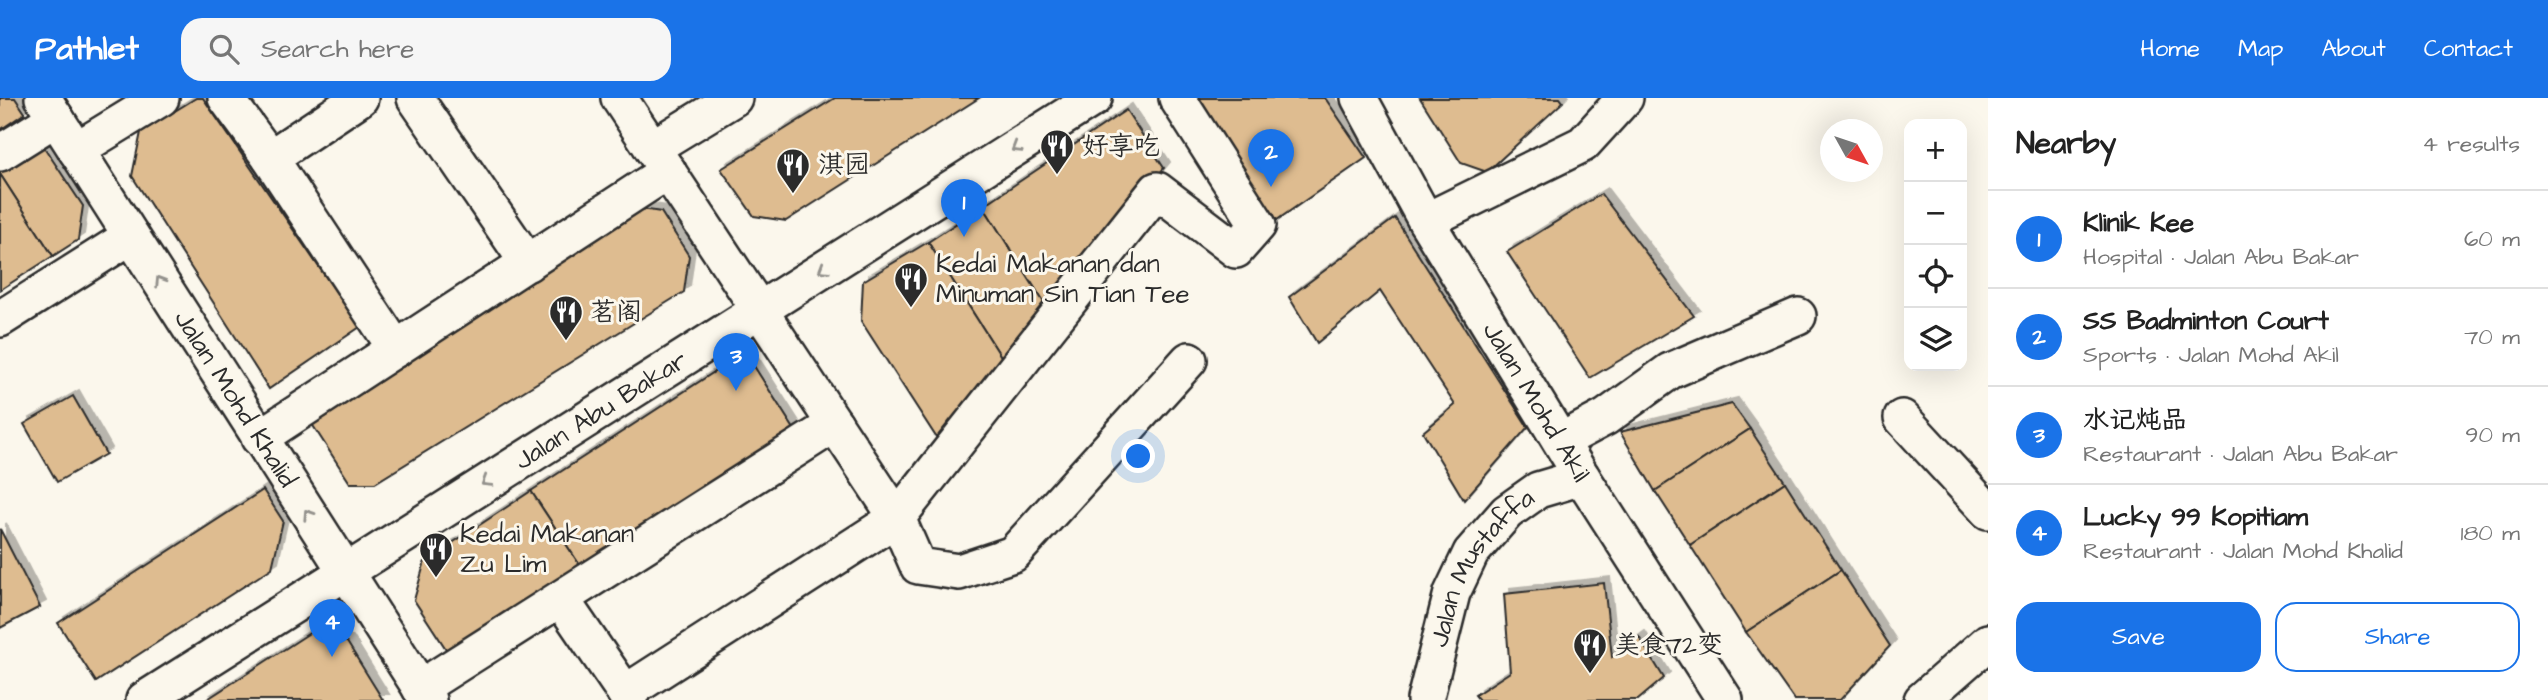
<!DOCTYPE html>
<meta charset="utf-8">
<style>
:root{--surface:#fff;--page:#f6f6f6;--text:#222;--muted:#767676;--line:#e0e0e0;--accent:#1a73e8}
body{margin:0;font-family:"Architects Daughter","LXGW WenKai TC",sans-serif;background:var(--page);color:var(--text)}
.controls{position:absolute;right:21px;top:21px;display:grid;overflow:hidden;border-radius:14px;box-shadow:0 7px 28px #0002}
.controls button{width:63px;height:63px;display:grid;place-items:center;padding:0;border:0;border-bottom:2px solid var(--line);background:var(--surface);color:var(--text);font:35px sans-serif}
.compass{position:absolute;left:1820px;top:21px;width:63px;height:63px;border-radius:50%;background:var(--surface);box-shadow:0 7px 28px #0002;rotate:130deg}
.you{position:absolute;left:1139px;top:359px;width:24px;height:24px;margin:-18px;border:5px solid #fff;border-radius:50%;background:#1a73e8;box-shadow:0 0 0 10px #1a73e833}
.badge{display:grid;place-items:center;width:46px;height:46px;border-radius:50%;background:var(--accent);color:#fff;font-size:23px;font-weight:700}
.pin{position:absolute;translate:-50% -58px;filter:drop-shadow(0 2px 4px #0008)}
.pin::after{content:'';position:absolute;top:37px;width:24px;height:21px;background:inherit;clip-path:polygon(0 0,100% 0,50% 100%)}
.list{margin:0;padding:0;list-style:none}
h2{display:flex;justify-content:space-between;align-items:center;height:91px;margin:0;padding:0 28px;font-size:30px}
h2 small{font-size:23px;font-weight:400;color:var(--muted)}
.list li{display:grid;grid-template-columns:46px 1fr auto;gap:21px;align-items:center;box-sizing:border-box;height:98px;padding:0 28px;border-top:2px solid var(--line)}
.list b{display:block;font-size:26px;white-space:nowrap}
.list p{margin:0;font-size:23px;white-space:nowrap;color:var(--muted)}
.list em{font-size:23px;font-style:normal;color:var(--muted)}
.actions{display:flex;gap:14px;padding:21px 28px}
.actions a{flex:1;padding:16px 0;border:2px solid var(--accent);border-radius:21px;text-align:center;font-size:24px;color:var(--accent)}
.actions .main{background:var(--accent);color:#fff}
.icon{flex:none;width:38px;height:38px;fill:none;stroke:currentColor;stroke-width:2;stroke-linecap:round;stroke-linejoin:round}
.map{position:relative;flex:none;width:1988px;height:602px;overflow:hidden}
header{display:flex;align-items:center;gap:42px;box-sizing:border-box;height:98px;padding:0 35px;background:var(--accent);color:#fff}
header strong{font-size:33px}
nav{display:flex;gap:38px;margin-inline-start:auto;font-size:24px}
.search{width:490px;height:63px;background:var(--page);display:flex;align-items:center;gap:18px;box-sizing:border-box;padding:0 24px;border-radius:21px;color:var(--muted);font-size:26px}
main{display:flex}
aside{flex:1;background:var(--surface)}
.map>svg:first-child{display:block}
</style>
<header>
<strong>Pathlet</strong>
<div class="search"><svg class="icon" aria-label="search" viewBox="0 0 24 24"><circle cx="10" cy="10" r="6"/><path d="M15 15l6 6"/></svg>Search here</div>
<nav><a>Home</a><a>Map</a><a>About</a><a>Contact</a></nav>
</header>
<main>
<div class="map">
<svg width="1988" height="602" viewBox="0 0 1988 602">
<defs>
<filter id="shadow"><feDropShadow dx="6" dy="-6" stdDeviation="0" flood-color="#0004"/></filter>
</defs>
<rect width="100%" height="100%" fill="#fbf7ec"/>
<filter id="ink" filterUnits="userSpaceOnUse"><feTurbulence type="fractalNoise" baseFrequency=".0143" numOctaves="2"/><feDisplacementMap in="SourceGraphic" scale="14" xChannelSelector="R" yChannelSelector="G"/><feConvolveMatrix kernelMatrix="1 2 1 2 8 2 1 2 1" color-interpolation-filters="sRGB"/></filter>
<g filter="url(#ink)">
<g fill="#debc90" stroke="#2b2b2b" stroke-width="2" filter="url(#shadow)">
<polygon points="0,0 15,0 25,15 0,32"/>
<polygon points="196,0 203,0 360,229 269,291 132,78 141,34"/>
<polygon points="835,0 979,0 786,123 754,118 721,71"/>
<polygon points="1192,0 1325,0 1366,60 1277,122"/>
<polygon points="1420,0 1560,0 1563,4 1487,74 1461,65"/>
<polygon points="1126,12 1164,70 1048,211 983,108"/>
<polygon points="40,43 83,108 78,142 53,158 0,76 0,70"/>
<polygon points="0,76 53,158 0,192"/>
<polygon points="1601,96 1694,218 1590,280 1507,154"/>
<polygon points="983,108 1048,211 1007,268 928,144"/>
<polygon points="635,110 661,114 689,158 684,194 375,385 350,385 310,323"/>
<polygon points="1395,120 1528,329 1464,402 1423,334 1455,307 1380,193 1317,245 1289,199"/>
<polygon points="928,144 1007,268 940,345 861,223 863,183"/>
<polygon points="745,254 794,331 581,469 531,393"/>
<polygon points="73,298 106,356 57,384 24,326"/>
<polygon points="1732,306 1750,331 1655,393 1620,334"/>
<polygon points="1750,331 1785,384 1690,447 1655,393"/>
<polygon points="1785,384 1841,472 1746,534 1690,447"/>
<polygon points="263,392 283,423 272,470 96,584 58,525"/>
<polygon points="531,393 581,469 450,557 414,502 425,463"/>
<polygon points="0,431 40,509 0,530"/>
<polygon points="1841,472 1890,548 1840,602 1794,602 1746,534"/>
<polygon points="1604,485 1612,559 1639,539 1664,580 1638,602 1479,602 1475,597 1510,574 1504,496"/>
<polygon points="311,534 347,544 383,602 206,602"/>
</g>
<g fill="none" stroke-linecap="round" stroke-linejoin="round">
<g stroke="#2b2b2b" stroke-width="40">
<g id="minor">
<path id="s1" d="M43,0L428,602"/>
<polyline points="226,0 270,60 360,0"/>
<polyline points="415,0 528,165"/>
<polyline points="619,0 897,420 918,468 959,474 1013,456 1189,262"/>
<path id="s2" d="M1359,0L1426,123L1582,379L1725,602"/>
<polyline points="652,50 734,0"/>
<polyline points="76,52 161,0"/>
<polyline points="0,55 56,20"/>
<polyline points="270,60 396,251"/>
<polyline points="1426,123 1583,46 1625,0"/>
<polyline points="0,221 131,138"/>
<polyline points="1902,320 1988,413"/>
<polyline points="259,340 668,73"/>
<polyline points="1561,343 1606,319 1670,273 1798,218"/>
<polyline points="561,501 630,602"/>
<polyline points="420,590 835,326"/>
<polyline points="625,595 897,420 1157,92 1236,152 1258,127 1177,0"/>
<path id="s3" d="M144,602L1094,0"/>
<path id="s4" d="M1425,602L1452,495L1471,455L1507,414L1538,392L1582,379"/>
<polyline points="1922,602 1988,544"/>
</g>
</g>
<use href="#minor" stroke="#fbf7ec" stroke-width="35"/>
</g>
<defs><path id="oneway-chevron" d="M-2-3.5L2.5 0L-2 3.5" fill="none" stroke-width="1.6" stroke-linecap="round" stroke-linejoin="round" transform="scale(1.75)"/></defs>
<g stroke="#93918c">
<use href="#oneway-chevron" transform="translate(1016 50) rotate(148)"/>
<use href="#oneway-chevron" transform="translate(823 171) rotate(148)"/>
<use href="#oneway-chevron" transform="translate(160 183) rotate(-122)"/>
<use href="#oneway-chevron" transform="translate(486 384) rotate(148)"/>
<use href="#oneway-chevron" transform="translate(308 416) rotate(-123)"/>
</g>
</g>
<defs>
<g id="restaurant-pin" transform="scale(1.75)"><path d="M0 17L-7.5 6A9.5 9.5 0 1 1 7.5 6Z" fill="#2b2b2b" stroke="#fbf7ec"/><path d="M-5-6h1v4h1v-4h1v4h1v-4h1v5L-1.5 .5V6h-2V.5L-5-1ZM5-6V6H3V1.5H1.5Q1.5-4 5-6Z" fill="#fff"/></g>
</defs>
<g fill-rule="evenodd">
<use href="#restaurant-pin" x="1057" y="48"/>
<use href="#restaurant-pin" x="793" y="67"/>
<use href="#restaurant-pin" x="911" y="181"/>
<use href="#restaurant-pin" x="566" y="214"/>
<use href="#restaurant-pin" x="436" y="451"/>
<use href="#restaurant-pin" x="1590" y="547"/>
</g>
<g text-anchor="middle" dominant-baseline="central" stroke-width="6" stroke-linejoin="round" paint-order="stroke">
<g font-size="26" fill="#2b2b2b" stroke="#fbf7ec" text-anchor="start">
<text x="1082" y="48">好享吃</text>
<text x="818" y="67">淇园</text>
<text x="936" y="166">Kedai Makanan dan<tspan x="936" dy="30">Minuman Sin Tian Tee</tspan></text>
<text x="590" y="214">茗阁</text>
<text x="460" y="436">Kedai Makanan<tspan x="460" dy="30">Zu Lim</tspan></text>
<text x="1614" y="547">美食72变</text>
</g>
<g font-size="26" fill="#2b2b2b" stroke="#fbf7ec">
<text stroke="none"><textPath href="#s1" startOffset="357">Jalan Mohd Khalid</textPath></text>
<text stroke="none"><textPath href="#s2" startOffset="352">Jalan Mohd Akil</textPath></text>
<text stroke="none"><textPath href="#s3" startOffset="541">Jalan Abu Bakar</textPath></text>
<text stroke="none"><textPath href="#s4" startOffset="147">Jalan Mustaffa</textPath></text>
</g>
</g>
</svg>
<div class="controls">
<button>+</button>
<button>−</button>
<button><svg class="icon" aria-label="locate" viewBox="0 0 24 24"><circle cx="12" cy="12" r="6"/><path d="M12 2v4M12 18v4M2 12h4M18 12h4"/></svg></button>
<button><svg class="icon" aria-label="layers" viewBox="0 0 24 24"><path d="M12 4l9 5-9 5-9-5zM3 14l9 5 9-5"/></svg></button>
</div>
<svg class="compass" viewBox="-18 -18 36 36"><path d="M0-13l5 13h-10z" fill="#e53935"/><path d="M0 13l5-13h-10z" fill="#767676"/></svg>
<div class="you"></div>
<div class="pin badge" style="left:964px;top:139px">1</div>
<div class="pin badge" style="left:1271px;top:89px">2</div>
<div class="pin badge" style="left:736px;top:293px">3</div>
<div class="pin badge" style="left:332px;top:559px">4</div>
</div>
<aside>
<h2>Nearby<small>4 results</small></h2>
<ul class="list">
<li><span class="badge">1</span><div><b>Klinik Kee</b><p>Hospital · Jalan Abu Bakar</p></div><em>60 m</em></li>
<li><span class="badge">2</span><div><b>SS Badminton Court</b><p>Sports · Jalan Mohd Akil</p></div><em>70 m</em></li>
<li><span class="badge">3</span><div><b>水记炖品</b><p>Restaurant · Jalan Abu Bakar</p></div><em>90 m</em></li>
<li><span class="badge">4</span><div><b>Lucky 99 Kopitiam</b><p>Restaurant · Jalan Mohd Khalid</p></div><em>180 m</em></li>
</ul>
<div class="actions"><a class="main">Save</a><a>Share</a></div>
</aside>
</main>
